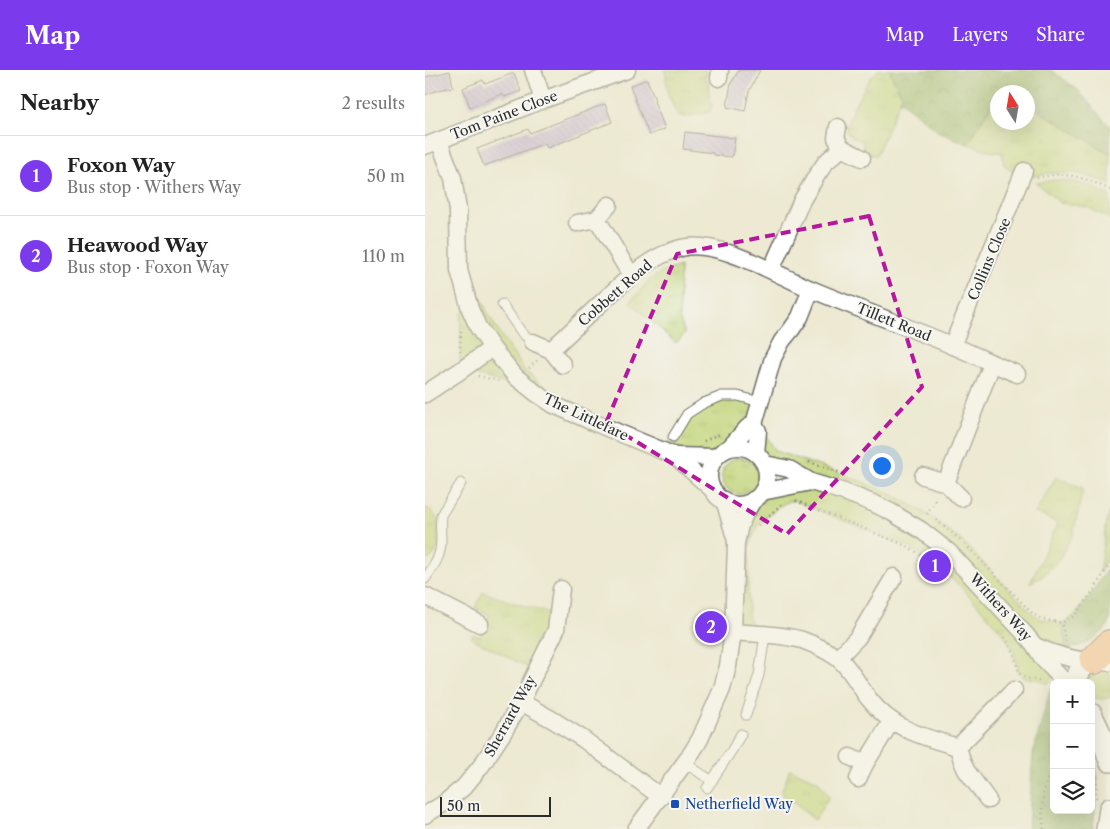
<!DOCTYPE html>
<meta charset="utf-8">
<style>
:root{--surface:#fff;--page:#f6f6f6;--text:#222;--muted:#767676;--line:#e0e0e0;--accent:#7c3aed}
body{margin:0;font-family:"Libre Caslon Text",serif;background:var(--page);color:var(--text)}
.controls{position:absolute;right:15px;bottom:15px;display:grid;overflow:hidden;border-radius:8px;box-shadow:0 5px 20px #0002}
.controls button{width:45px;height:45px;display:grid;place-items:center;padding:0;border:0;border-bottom:1px solid var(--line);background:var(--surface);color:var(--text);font:25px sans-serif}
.compass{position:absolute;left:565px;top:15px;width:45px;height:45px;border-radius:50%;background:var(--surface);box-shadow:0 5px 20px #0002;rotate:349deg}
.scale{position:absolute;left:15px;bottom:12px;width:111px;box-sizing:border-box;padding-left:5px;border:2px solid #2b2b2b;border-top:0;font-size:14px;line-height:18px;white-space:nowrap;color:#2b2b2b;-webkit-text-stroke:4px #f6f6f2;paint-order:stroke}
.you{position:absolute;left:456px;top:395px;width:18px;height:18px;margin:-12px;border:4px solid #fff;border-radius:50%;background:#1a73e8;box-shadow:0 0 0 8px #1a73e833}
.badge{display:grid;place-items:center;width:32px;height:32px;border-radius:50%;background:var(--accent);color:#fff;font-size:16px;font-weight:700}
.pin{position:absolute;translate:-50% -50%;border:2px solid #fff;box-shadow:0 1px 5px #0006}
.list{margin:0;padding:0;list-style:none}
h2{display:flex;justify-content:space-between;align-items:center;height:65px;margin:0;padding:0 20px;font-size:21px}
h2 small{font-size:16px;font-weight:400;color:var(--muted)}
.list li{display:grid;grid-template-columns:32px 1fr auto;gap:15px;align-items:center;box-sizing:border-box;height:80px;padding:0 20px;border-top:1px solid var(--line)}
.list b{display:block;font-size:19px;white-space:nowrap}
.list p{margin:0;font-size:16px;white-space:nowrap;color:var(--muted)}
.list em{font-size:16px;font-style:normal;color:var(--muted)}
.icon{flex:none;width:28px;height:28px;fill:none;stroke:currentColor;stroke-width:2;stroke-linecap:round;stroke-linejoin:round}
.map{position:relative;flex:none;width:685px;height:759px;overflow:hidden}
header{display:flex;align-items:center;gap:30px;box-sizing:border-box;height:70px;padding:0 25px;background:var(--accent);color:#fff}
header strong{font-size:24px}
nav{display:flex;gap:28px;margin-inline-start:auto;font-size:18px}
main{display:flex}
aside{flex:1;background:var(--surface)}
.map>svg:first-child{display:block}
</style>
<header>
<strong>Map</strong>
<nav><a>Map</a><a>Layers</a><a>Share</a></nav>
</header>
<main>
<aside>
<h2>Nearby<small>2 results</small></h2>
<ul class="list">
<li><span class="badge">1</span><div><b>Foxon Way</b><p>Bus stop · Withers Way</p></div><em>50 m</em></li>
<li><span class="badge">2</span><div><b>Heawood Way</b><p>Bus stop · Foxon Way</p></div><em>110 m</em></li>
</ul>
</aside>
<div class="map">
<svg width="685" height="759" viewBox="0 0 685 759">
<defs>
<pattern id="grass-tufts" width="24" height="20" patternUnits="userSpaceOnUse" patternTransform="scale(1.25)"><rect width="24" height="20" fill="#c1d477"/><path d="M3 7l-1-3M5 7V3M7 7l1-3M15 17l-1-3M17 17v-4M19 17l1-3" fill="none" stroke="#a6b667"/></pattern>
<pattern id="forest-crowns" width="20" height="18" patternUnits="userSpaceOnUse" patternTransform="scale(1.25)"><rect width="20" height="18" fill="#98b668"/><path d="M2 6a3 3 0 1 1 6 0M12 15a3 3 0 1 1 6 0" fill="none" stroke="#7c9456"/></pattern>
<pattern id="building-back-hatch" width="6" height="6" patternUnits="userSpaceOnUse" patternTransform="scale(1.25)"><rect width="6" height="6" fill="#c5b1d9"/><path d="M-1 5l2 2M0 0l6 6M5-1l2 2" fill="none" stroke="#a998ba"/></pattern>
</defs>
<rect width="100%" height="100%" fill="#f6f6f2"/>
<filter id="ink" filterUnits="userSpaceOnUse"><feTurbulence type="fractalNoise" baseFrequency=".02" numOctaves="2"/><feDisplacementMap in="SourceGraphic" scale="10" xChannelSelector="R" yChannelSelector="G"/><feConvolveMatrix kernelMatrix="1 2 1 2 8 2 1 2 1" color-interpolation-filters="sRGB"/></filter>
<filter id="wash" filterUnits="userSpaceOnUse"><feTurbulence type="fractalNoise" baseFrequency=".0096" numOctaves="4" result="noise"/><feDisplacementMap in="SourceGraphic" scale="20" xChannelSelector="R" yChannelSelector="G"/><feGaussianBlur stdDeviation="1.12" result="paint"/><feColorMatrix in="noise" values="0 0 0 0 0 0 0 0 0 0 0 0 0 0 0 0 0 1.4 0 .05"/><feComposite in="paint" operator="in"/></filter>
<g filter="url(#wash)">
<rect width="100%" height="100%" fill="#ede9d2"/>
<g fill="url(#grass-tufts)" stroke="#768051">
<polygon points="240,0 282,0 280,10 283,11 284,25 287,35 285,42 260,47 252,45 243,23"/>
<path d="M453,0H465L467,7L477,25L451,86L438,81V71C428,67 425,68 421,57L429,36L446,7Z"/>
<polygon points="572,26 572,52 602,52 603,34 685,84 685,115 682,112 651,103 624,103 606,107 608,98 593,93 589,103 579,95 577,83 565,81 543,74"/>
<path d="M630,110C652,111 665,115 685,126V149L662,137L635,133L611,113Z"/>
<polygon points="33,164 49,211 63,244 80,272 100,301 144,336 92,307 84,314 35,301 36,244 45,238"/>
<polygon points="255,196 254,247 260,264 251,273 205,232 222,213 233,204"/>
<polygon points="297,326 325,329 337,348 338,361 351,381 414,403 453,418 474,428 502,444 534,468 608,544 616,549 637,553 641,580 627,584 632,603 622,614 614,610 598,607 594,603 588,581 578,563 535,516 514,497 484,477 368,430 356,435 333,455 324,477 323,520 324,550 331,564 308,562 311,473 328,430 385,412 331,383 333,361 314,367 291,387 213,371 252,374 251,369 262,344"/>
<circle cx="315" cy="406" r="18"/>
<polygon points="631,407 658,418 648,464 635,488 618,506 605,513 633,453 610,443"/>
<polygon points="0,437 7,441 13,451 13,478 7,487 0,491"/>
<polygon points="685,439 685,480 674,503 681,452"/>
<polygon points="58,522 86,532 124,543 126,550 125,555 104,598 46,568 48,564 55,567 64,548 63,544 50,538"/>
<path d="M677,600L685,603V627C678,630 673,630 666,625V613H662V611L668,603Z"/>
<polygon points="365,699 393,711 404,727 390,750 356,723"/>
</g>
<g fill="url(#forest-crowns)" stroke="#62704a">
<polygon points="465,0 626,0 652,19 685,57 685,84 603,34 602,22 584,22 577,19 574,22 572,22 572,26 543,74 515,63 475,30 477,25 467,7"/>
<polygon points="685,494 685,550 680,560 663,573 641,580 637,554 650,545 668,521"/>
<polygon points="625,620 629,631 629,740 666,740 666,680 673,706 668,759 603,759 608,683"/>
</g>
<g id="blocks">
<g fill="url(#building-back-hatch)">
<polygon points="314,0 335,0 324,21 320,41 302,37 306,13"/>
<polygon points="25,1 28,17 13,20 0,25 0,7"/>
<polygon points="89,3 96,21 79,27 77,24 45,37 38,18 58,10 60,14"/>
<polygon points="222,9 230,30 229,31 240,59 224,65 205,16"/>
<polygon points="180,34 187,52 122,78 120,73 59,96 52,79 103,59 105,63"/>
<polygon points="260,62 310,68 307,87 288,85 288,83 258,79"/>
</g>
</g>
</g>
<g filter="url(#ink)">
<use href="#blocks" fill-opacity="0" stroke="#6f6e65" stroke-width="1"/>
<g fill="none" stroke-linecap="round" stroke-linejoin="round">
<g stroke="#6f6e65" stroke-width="11">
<g id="service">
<polyline points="77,234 97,263 108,272"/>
<polyline points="248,367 262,344 279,333 297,326 313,326 335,332"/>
<path d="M0,509C9,496 17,485 16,469C16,461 15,453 16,445L36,413"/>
<polyline points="321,645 334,605 340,565"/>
<polyline points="260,693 287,711"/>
<polyline points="282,718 307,680 316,664"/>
</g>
</g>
<g stroke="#6f6e65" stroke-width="19">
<g id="minor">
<polyline points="108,0 118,30"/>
<polyline points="294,8 295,0"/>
<polyline points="413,57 411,68 417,78 437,88"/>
<polyline points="14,71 28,108 33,140 34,200 45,239 53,257 67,278 91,307 111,323 129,335 163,350 250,386 289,421"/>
<polyline points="0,76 118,30 202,0"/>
<polyline points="172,149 206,205"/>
<polyline points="152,153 172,149 184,135"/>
<polyline points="346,200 377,130 392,105 401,92 417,78"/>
<polyline points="108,272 126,280 138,295"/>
<polyline points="527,276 599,101"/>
<path d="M126,280C143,264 159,249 176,233C200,211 224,186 256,178C292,168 354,206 388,220C434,239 480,256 526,275C548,284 570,295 592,304"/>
<polyline points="0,324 35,301 67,278"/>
<circle cx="313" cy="406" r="29"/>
<polyline points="304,378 322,358 329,354"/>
<polyline points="331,383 333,361 329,354 348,288 357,271 366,260 375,247 386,219"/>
<polyline points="250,386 291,387"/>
<polyline points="340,394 364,399 386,412 419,422 450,434 466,442 496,460 524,482 601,565 610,576 618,589 641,613"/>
<polyline points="498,406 521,413 536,428"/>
<polyline points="521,413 567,294"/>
<polyline points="337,422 386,412"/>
<polyline points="299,430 311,471"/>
<polyline points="0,526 55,554"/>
<path d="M308,562C331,564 355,564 377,570C388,574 401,580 411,587C423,594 435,618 444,629C467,659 498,667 533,677L589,620"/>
<path d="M610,576C628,584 646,590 666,591"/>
<polyline points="413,588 433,567 469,507"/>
<polyline points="96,632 128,650 158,669 236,727"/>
<polyline points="533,677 537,691 541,700 563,730"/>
<polyline points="425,687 440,694 433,709"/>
<polyline points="440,694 466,652"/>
<polyline points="0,745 18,734 39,717 56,696 78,663 96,632 131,560 136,519"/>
<polyline points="211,759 264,687 275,669 297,619 303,596 308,562 311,473 315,455 320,444 328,430"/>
</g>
</g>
<g stroke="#6f6e65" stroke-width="24">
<g id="tertiary">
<path d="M651,613C653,595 668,587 685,590"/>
<polyline points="666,644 678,669 685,691"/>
<polyline points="682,759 685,739"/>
</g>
</g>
<g stroke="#6f6e65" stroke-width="30">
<polyline id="trunk" points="669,590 685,574"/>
</g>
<g stroke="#6f6e65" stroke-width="2.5" stroke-dasharray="1 4" stroke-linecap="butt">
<path d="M612,108C617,107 622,106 628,105C647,103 668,111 685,120"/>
<polyline points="35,282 36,257"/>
<polyline points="104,298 113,290"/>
<polyline points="53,306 74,311"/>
<polyline points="279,371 295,364"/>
<polyline points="384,392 422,405"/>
<polyline points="371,431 484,477 514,497 519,501"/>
<polyline points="502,444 512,427"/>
<polyline points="511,450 536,470"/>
<polyline points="333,455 357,434"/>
<polyline points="540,474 608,544 616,549 637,553"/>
<polyline points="580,567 588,581 594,603 598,607 617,612"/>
<polyline points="640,571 637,553 650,545 668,521 685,494"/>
<polyline points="625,619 629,632"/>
<polyline points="671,728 672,703"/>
<path d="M619,759C615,731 617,719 629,694"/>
</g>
<use href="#service" stroke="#fff" stroke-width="9"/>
<use href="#minor" stroke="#fff" stroke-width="16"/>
<use href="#tertiary" stroke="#fff" stroke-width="21"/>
<use href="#trunk" stroke="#f8bd89" stroke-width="28"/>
</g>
</g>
<path d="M0 0H685V759H0ZM444,146L497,317L362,464L181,353L252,184Z" fill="#ede9d2" fill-opacity=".55" fill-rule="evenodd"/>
<path fill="none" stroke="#b5179e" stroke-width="4" stroke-dasharray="10 6" stroke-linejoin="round" d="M444,146L497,317L362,464L181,353L252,184Z"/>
<rect fill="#1a4fb4" stroke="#f6f6f2" stroke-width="2" x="245" y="729" width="10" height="10" rx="2.5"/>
<g text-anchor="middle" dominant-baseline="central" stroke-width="4" stroke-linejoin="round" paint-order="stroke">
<g font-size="14" fill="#2b2b2b" stroke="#f6f6f2">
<text transform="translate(79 45) rotate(-21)">Tom Paine Close</text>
<text transform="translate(564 189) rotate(-67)">Collins Close</text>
<text transform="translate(190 223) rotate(-41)">Cobbett Road</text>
<text transform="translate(469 252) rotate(22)">Tillett Road</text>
<text transform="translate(161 347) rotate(25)">The Littlefare</text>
<text transform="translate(576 537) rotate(48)">Withers Way</text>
<text transform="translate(85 646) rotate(-61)">Sherrard Way</text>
</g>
<g font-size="14" fill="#164399" stroke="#f6f6f2" text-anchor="start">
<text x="260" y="734">Netherfield Way</text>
</g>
</g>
</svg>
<div class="controls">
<button>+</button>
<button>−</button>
<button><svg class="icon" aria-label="layers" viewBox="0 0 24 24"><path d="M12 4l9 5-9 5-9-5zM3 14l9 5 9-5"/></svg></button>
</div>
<svg class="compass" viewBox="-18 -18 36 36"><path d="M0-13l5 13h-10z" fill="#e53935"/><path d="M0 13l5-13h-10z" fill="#767676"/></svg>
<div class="scale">50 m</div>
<div class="you"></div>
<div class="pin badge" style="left:510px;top:496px">1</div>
<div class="pin badge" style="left:286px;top:557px">2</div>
</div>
</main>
